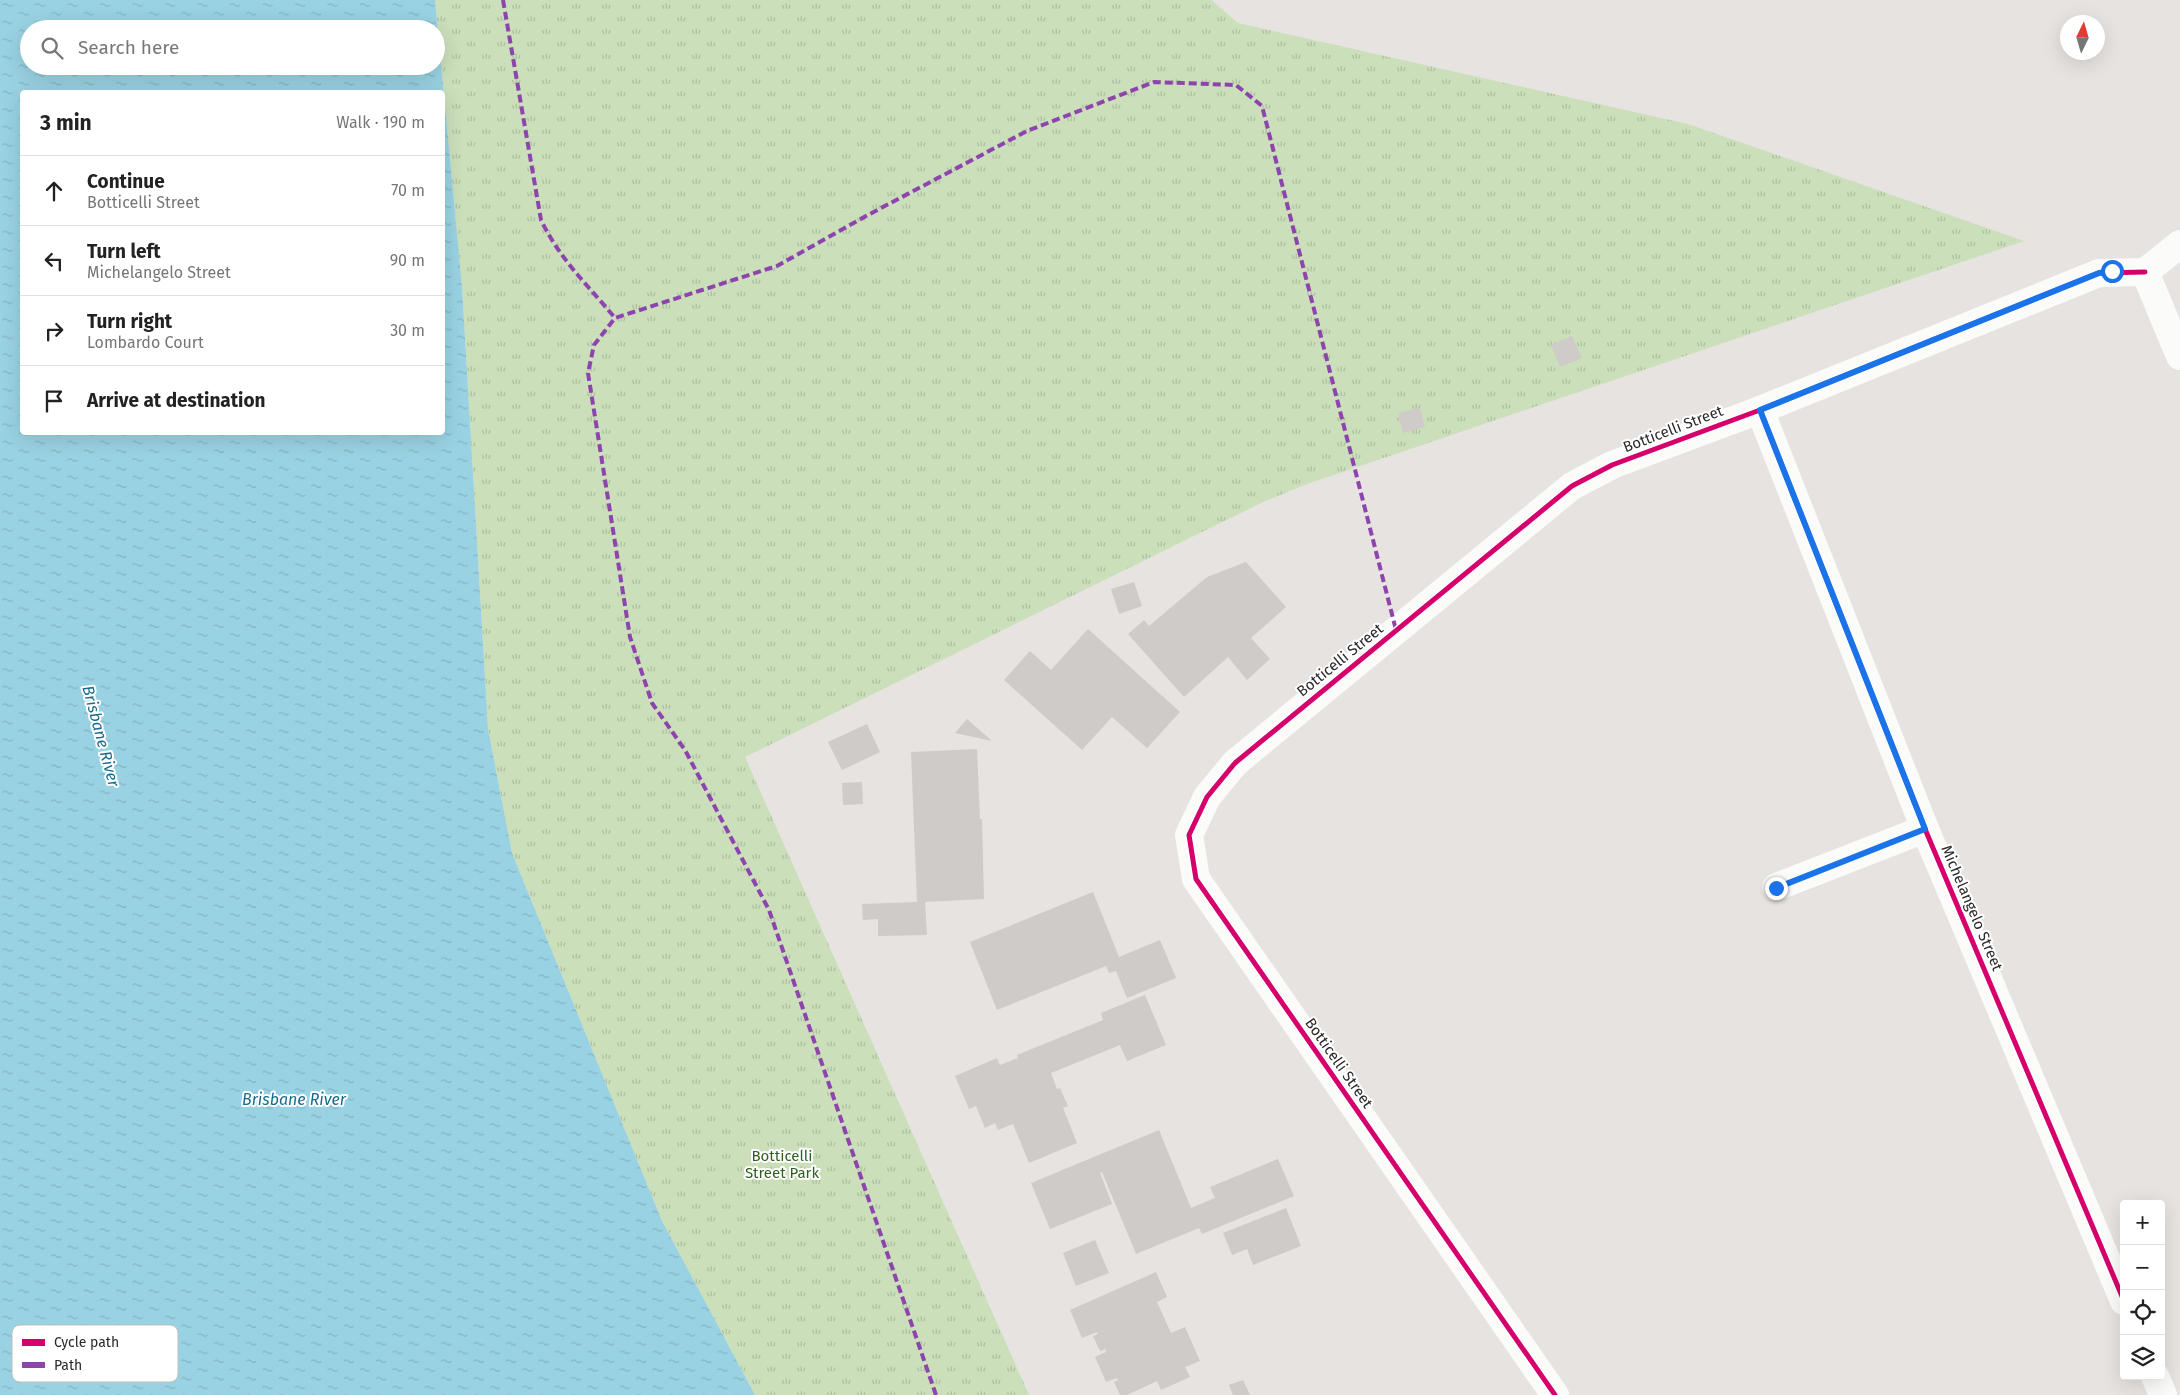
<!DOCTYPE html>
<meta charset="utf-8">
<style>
:root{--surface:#fff;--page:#f2f2f2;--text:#222;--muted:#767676;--line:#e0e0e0}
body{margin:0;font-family:"Fira Sans",sans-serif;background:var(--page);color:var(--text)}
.controls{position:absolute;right:15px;bottom:15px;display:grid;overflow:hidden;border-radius:5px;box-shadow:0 5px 20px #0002}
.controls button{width:45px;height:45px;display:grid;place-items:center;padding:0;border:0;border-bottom:1px solid var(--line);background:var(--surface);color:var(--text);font:25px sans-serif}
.compass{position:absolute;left:2060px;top:15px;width:45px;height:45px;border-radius:50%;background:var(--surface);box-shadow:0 5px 20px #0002;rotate:5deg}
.stop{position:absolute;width:15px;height:15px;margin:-11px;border:4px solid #1a73e8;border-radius:50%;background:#fff}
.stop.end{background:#1a73e8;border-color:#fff;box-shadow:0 1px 5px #0008}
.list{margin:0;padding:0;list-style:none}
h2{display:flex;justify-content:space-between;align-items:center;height:65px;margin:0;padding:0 20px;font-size:21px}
h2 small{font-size:16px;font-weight:400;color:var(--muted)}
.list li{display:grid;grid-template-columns:32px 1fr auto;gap:15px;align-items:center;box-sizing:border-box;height:70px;padding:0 20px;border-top:1px solid var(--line)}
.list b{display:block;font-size:19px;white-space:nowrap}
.list p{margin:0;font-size:16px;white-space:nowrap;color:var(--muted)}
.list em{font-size:16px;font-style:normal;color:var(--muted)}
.icon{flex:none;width:28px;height:28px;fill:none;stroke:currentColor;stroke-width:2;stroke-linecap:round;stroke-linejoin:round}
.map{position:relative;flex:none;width:2180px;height:1395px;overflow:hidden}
.search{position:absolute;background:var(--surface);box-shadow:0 5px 20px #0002;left:20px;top:20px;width:425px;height:55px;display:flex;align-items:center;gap:12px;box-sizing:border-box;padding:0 18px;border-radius:28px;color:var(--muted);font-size:19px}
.panel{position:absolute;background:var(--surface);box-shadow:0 5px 20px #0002;left:20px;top:90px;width:425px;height:345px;border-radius:5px}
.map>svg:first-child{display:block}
</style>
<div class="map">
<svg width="2180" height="1395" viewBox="0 0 2180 1395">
<defs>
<pattern id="park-tufts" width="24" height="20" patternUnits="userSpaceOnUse" patternTransform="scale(1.25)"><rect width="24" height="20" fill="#cbdfbb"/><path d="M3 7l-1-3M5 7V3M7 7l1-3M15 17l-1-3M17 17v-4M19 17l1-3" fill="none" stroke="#aebfa1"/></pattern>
<pattern id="water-ripples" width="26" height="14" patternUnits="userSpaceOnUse" patternTransform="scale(1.25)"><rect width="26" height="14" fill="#99d2e2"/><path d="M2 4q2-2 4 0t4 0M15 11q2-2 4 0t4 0" fill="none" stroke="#84b4c2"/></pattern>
</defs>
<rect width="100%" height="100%" fill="#e6e3e0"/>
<polygon fill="url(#park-tufts)" points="435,0 1211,0 1238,23 1688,124 2024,241 1307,484 1263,502 745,757 1029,1395 755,1395 662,1221 512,853 488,729 462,287"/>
<path fill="url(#water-ripples)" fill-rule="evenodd" d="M0,0H435L462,287L488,729L512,853L662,1221L755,1395H0ZM29,29H436V66H29ZM22,92H442V432H22Z"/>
<g fill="#cecbc9">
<polygon points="1572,336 1582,358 1560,367 1551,345"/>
<polygon points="1420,408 1425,427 1403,433 1398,413"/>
<polygon points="1246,562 1286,607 1251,638 1270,659 1247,680 1228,657 1184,697 1128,634 1144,620 1149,626 1207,577"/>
<polygon points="1134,582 1142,606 1119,614 1111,589"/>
<polygon points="1088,629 1180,712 1147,748 1112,717 1082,750 1004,680 1030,651 1051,670"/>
<polygon points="967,719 992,741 955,733"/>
<polygon points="867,724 880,752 842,770 828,742"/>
<polygon points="977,749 980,819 982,819 984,899 925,902 927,935 878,936 878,919 863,920 862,904 917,902 911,752"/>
<polygon points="862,782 863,804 843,805 842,783"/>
<polygon points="1093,892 1119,957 1160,940 1176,978 1127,998 1116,971 1109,973 1106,966 997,1010 970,942"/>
<polygon points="1145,995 1166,1045 1127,1061 1120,1045 1051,1073 1057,1089 1060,1088 1068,1106 1063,1108 1077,1143 1029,1163 1013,1124 998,1130 995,1123 985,1128 976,1106 969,1109 955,1076 997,1058 1000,1065 1018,1058 1017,1055 1103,1020 1101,1013"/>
<polygon points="1159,1130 1191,1208 1215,1198 1210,1187 1278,1159 1294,1196 1202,1234 1199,1228 1136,1254 1102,1172 1100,1173 1112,1204 1050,1229 1031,1183"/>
<polygon points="1286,1208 1301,1246 1253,1265 1247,1249 1232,1255 1223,1233"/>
<polygon points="1095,1240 1109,1273 1076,1286 1063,1253"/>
<polygon points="1156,1272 1167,1297 1157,1302 1171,1333 1185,1327 1200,1361 1185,1367 1190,1377 1161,1390 1157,1381 1127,1395 1120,1395 1114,1382 1118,1380 1117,1378 1106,1382 1095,1357 1106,1352 1105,1349 1100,1351 1093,1336 1098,1334 1097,1332 1082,1338 1070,1310"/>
<polygon points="1243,1380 1250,1395 1233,1395 1229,1385"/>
</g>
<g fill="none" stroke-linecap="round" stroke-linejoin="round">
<g stroke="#fbfbfa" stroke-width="28">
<polyline points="2180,244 2145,272 2180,356"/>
<polyline points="1760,410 1925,829 2124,1301"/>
<polyline points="1776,887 1925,829"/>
<polyline points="2155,1376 2163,1395"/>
<polyline points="1555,1395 1196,879 1189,835 1207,797 1235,763 1572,486 1612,465 1760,410 2099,273 2145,272"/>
</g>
<g stroke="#8e44ad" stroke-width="4" stroke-dasharray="8 4" stroke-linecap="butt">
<path d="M503,0L541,220C561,261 587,284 615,318"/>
<polyline points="936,1395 769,910 685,750 652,703 630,637 588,373 594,345 615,318 777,266 866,216 1027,131 1154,82 1236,85 1262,106 1396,630"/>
</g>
<g stroke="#fff" stroke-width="8">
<g id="cycleway">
<polyline points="1760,410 1925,829 2124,1301"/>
<polyline points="1555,1395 1196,879 1189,835 1207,797 1235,763 1572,486 1612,465 1760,410 2099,273 2145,272"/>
</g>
</g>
<use href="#cycleway" stroke="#d6006c" stroke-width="5"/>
</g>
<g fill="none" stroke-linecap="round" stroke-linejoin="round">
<polyline stroke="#1a73e8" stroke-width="6" points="1776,888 1925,829 1760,410 2099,273 2112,271"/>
</g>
<g text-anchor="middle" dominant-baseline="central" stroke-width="4" stroke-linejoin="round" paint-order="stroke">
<g font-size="15" fill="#292929" stroke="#fff">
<text transform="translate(1673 429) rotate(-21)">Botticelli Street</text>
<text transform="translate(1340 660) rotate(-39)">Botticelli Street</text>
<text transform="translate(1972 908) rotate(67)">Michelangelo Street</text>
<text transform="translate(1339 1063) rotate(55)">Botticelli Street</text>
</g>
<g font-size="15" fill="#305f20" stroke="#fff">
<text x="782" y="1156">Botticelli<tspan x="782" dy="17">Street Park</tspan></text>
</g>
<g font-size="16" font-style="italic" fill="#196a8c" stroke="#fff">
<text transform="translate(101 736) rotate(75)">Brisbane River</text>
<text x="294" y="1099">Brisbane River</text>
</g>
</g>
<rect x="12" y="1325" width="166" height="57" rx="8" fill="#fff" stroke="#bfbfbf" stroke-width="1"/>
<rect x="22" y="1339" width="23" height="7" fill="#d6006c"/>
<rect x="22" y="1362" width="23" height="6" fill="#8e44ad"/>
<g font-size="14" fill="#292929">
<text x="54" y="1347">Cycle path</text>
<text x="54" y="1370">Path</text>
</g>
</svg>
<div class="controls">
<button>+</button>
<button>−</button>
<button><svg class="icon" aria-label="locate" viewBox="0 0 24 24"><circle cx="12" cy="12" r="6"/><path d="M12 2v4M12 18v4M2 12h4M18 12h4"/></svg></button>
<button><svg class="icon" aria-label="layers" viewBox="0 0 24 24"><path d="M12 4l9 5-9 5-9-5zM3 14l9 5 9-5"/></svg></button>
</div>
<svg class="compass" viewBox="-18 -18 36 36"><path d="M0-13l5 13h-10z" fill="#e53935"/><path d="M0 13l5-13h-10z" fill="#767676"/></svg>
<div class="stop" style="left:2112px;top:271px"></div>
<div class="stop end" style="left:1776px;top:888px"></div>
<div class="search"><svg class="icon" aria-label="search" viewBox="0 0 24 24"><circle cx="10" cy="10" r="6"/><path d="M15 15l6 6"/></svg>Search here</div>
<section class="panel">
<h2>3 min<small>Walk · 190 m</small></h2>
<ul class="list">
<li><svg class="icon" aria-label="ahead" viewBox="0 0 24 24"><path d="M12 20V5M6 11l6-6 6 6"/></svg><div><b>Continue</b><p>Botticelli Street</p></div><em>70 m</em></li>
<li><svg class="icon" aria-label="left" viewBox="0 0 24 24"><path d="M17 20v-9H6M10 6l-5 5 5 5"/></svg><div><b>Turn left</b><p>Michelangelo Street</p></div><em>90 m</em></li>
<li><svg class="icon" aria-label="right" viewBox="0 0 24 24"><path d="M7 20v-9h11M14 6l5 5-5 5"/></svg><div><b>Turn right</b><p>Lombardo Court</p></div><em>30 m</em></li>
<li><svg class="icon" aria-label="arrive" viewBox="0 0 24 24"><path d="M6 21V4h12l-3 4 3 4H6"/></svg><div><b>Arrive at destination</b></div></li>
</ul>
</section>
</div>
